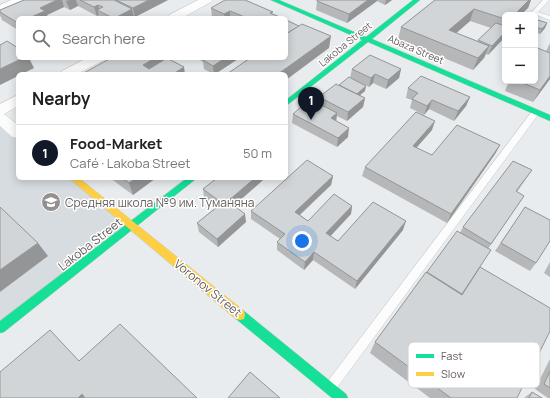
<!DOCTYPE html>
<meta charset="utf-8">
<style>
:root{--surface:#fff;--page:#f6f6f6;--text:#222;--muted:#767676;--line:#e0e0e0;--accent:#111827}
body{margin:0;font-family:Manrope,sans-serif;background:var(--page);color:var(--text)}
.controls{position:absolute;right:12px;top:12px;display:grid;overflow:hidden;border-radius:6px;box-shadow:0 2px 10px #0003}
.controls button{width:36px;height:36px;display:grid;place-items:center;padding:0;border:0;border-bottom:1px solid var(--line);background:var(--surface);color:var(--text);font:20px sans-serif}
.you{position:absolute;left:302px;top:241px;width:14px;height:14px;margin:-10px;border:3px solid #fff;border-radius:50%;background:#1a73e8;box-shadow:0 0 0 6px #1a73e833}
.badge{display:grid;place-items:center;width:26px;height:26px;border-radius:50%;background:var(--accent);color:#fff;font-size:13px;font-weight:700}
.pin{position:absolute;translate:-50% -33px;filter:drop-shadow(0 1px 2px #0008)}
.pin::after{content:'';position:absolute;top:21px;width:14px;height:12px;background:inherit;clip-path:polygon(0 0,100% 0,50% 100%)}
.list{margin:0;padding:0;list-style:none}
h2{display:flex;justify-content:space-between;align-items:center;height:52px;margin:0;padding:0 16px;font-size:17px}
h2 small{font-size:13px;font-weight:400;color:var(--muted)}
.list li{display:grid;grid-template-columns:26px 1fr auto;gap:12px;align-items:center;box-sizing:border-box;height:56px;padding:0 16px;border-top:1px solid var(--line)}
.list b{display:block;font-size:15px;white-space:nowrap}
.list p{margin:0;font-size:13px;white-space:nowrap;color:var(--muted)}
.list em{font-size:13px;font-style:normal;color:var(--muted)}
.icon{flex:none;width:22px;height:22px;fill:none;stroke:currentColor;stroke-width:2;stroke-linecap:round;stroke-linejoin:round}
.map{position:relative;flex:none;width:550px;height:398px;overflow:hidden}
.search{position:absolute;background:var(--surface);box-shadow:0 2px 10px #0003;left:16px;top:16px;width:272px;height:44px;display:flex;align-items:center;gap:10px;box-sizing:border-box;padding:0 14px;border-radius:6px;color:var(--muted);font-size:15px}
.panel{position:absolute;background:var(--surface);box-shadow:0 2px 10px #0003;left:16px;top:72px;width:272px;height:108px;border-radius:6px}
.map>svg:first-child{display:block}
</style>
<div class="map">
<svg width="550" height="398" viewBox="0 0 550 398">
<rect width="100%" height="100%" fill="#e8ecee"/>
<polygon fill="#d6dcdf" points="0,118 18,133 18,178 73,178 132,227 0,328"/>
<g fill="none" stroke-linecap="round" stroke-linejoin="round">
<g stroke="#c8c7c8" stroke-width="1">
<g id="lane">
<polygon points="543,0 549,0 538,12 550,16 550,20 531,13"/>
<polygon points="533,110 536,110 540,112 336,389 332,391 328,389 326,385 328,381"/>
</g>
</g>
<g stroke="#c8c7c8" stroke-width="1">
<g id="street">
<polygon points="11,0 27,0 25,2 0,13 0,5"/>
<polygon points="198,0 213,0 211,2 182,18 167,18 169,15"/>
<polygon points="87,58 104,58 102,61 77,74 60,74 62,71"/>
<polygon points="18,95 18,106 4,114 18,125 18,138 12,137 0,126 0,104"/>
</g>
</g>
<g stroke="#c9c8c9" stroke-width="1">
<g id="fast">
<polygon points="271,0 279,0 366,37 413,0 420,0 372,39 550,115 550,121 368,42 286,106 286,100 362,40"/>
<polygon points="187,178 197,178 4,332 0,333 0,321"/>
<polygon points="240,310 244,311 346,394 348,398 332,398 236,319 235,315 236,311"/>
</g>
</g>
<g stroke="#c9c8c9" stroke-width="1">
<polygon id="slow" points="69,178 79,178 244,311 245,315 244,319 240,320 236,319"/>
</g>
<use href="#lane" fill="#fcfcfc" fill-rule="evenodd"/>
<use href="#street" fill="#fcfcfc" fill-rule="evenodd"/>
<use href="#fast" fill="#16e098" fill-rule="evenodd"/>
<use href="#slow" fill="#ffcf43" fill-rule="evenodd"/>
</g>
<g fill="#b5b7b9" fill-rule="evenodd">
<polygon points="24,0 168,0 135,17 134,17 134,18 100,18 99,15 97,16 78,6 70,10 64,7 47,15 48,18 18,18 18,30 2,20 0,15 0,10"/>
<polygon points="315,0 392,0 385,5 377,1 347,23 316,10 317,1"/>
<path d="M435,0H531L528,8L505,15V37L488,55L486,54L484,58L473,70L398,39L401,27ZM470,21L491,28L478,41L456,33Z"/>
<polygon points="211,8 273,14 282,18 213,18 212,17"/>
<polygon points="535,19 547,23 545,28 540,34 535,32"/>
<polygon points="550,43 550,79 533,102 505,91 509,81 535,81 546,51"/>
<polygon points="200,58 238,58 238,59 215,74 213,74 204,69 203,62 200,60"/>
<polygon points="352,69 401,69 399,78 386,89 373,83 369,87 350,78"/>
<polygon points="339,85 365,91 360,95 365,98 363,107 347,121 337,116 336,121 348,137 337,147 292,123 293,114 318,103 319,97"/>
<polygon points="408,88 470,97 466,106 454,121 429,109 424,115 410,108 412,100 406,98"/>
<polygon points="432,130 416,148 432,155 500,145 495,154 447,223 362,176 365,167"/>
<polygon points="532,170 517,192 524,196 488,249 477,272 517,398 430,398 370,353 375,342 427,272 460,233 463,227"/>
<polygon points="333,176 331,185 300,215 308,221 352,206 351,214 330,236 338,241 403,230 355,289 313,260 304,270 277,250 277,242 280,239 251,219 251,211"/>
<polygon points="110,178 156,178 133,195"/>
<polygon points="217,178 263,178 263,180 234,205 246,222 218,247 199,232 197,223 217,207 204,198 203,189"/>
<polygon points="525,207 536,263 530,271 495,251"/>
<polygon points="550,262 550,277 544,273"/>
<polygon points="550,359 550,398 548,398 535,389"/>
<polygon points="532,392 542,398 524,398"/>
</g>
<g fill="#939596">
<polygon points="57,0 62,0 64,7 47,15 48,18 29,18 40,8"/>
<polygon points="69,0 76,0 78,6 70,10 66,1"/>
<polygon points="149,0 168,0 135,17 133,8"/>
<polygon points="368,0 377,0 377,1 347,23 349,14"/>
<polygon points="386,0 392,0 385,5"/>
<polygon points="529,0 531,0 528,8 521,15 514,15"/>
<polygon points="98,5 100,11 97,10 99,15 97,16 94,7"/>
<polygon points="132,9 134,18 115,18"/>
<polygon points="474,9 470,21 445,43 449,30"/>
<polygon points="230,11 230,18 225,18 224,14"/>
<polygon points="547,23 545,28 540,34 542,29"/>
<polygon points="505,32 505,37 488,55 492,46"/>
<polygon points="331,36 329,48 286,80 286,74 278,74"/>
<polygon points="489,46 484,58 473,70 478,58"/>
<polygon points="23,58 29,58 34,68 22,74 18,74 18,76 0,85 0,69"/>
<polygon points="155,58 172,58 145,74 143,65"/>
<polygon points="225,58 238,58 238,59 215,74 214,74 213,66"/>
<polygon points="184,67 185,74 173,74"/>
<polygon points="401,69 399,78 386,89 388,80"/>
<polygon points="375,74 373,83 369,87 371,78"/>
<polygon points="550,76 550,79 533,102 540,90"/>
<polygon points="366,86 365,91 354,100 354,95"/>
<polygon points="470,97 466,106 454,121 458,111"/>
<polygon points="365,98 363,107 347,121 348,112"/>
<polygon points="432,100 429,109 424,115 427,106"/>
<polygon points="337,113 336,122 331,118"/>
<polygon points="435,121 432,130 410,155 413,146"/>
<polygon points="349,128 348,137 337,147 338,138"/>
<polygon points="500,145 495,154 447,223 451,214"/>
<polygon points="333,176 331,185 294,220 295,212"/>
<polygon points="136,178 156,178 133,195 129,183"/>
<polygon points="255,178 263,178 263,180 229,210 228,201"/>
<polygon points="352,206 351,214 325,242 326,233"/>
<polygon points="245,214 246,222 218,247 217,239"/>
<polygon points="406,221 403,230 355,289 357,281"/>
<polygon points="38,243 48,256 0,292 0,270"/>
<polygon points="314,252 313,260 304,270 305,262"/>
<polygon points="82,394 86,398 78,398"/>
</g>
<g fill="#d2d5d7" stroke="#939596">
<polygon points="24,0 57,0 40,8 45,11 29,18 18,18 18,23 0,12 0,10"/>
<polygon points="80,0 114,0 132,9 115,18 113,18 97,10 103,7 98,5 94,7"/>
<polygon points="116,0 149,0 133,8"/>
<polygon points="225,0 245,0 273,12 270,13 282,18 247,18 230,11 224,14 211,8"/>
<polygon points="318,0 368,0 349,14 317,1"/>
<polygon points="435,0 529,0 514,15 505,15 505,19 474,9 449,30 489,46 478,58 401,27"/>
<polygon points="216,16 220,18 213,18"/>
<polygon points="535,19 547,23 542,29 535,27"/>
<polygon points="286,20 299,26 286,34"/>
<polygon points="496,23 505,26 505,32 492,46 478,40"/>
<polygon points="302,24 331,36 278,74 227,74 250,58 286,58 286,34"/>
<polygon points="7,41 18,48 18,58 23,58 0,69 0,45"/>
<polygon points="535,47 550,53 550,76 540,90 518,81 535,81"/>
<polygon points="370,55 401,69 388,80 375,74 371,78 352,69"/>
<polygon points="111,58 155,58 143,65 149,69 167,58 184,67 173,74 82,74"/>
<polygon points="207,58 225,58 213,66 203,60"/>
<polygon points="421,76 470,97 458,111 432,100 427,106 412,99 418,93 408,88"/>
<polygon points="349,77 366,86 357,94 339,85"/>
<polygon points="336,84 365,98 348,112 319,97"/>
<polygon points="310,99 337,113 331,118 349,128 338,138 293,114"/>
<polygon points="416,112 435,121 413,146 432,155 457,125 500,145 451,214 365,167"/>
<polygon points="307,160 333,176 295,212 308,221 334,194 352,206 326,233 338,241 373,202 406,221 357,281 314,252 305,262 277,242 285,234 251,211"/>
<polygon points="513,161 532,170 516,191 524,196 491,244 463,227"/>
<polygon points="122,178 136,178 129,183"/>
<polygon points="217,178 255,178 228,201 245,214 217,239 197,223 222,203 203,189"/>
<polygon points="0,207 38,243 0,270"/>
<polygon points="525,207 550,220 550,241 536,263 501,243"/>
<polygon points="457,231 491,250 462,294 427,272"/>
<polygon points="480,267 550,308 550,331 517,398 451,398 375,342 426,272 462,295"/>
<polygon points="120,324 197,398 85,398 82,394 78,398 0,398 0,372 50,330 79,361"/>
<polygon points="550,371 550,388 544,384"/>
<polygon points="250,372 280,398 228,398"/>
<polygon points="532,392 542,398 529,398"/>
</g>
<defs>
<g id="school-disc" transform="scale(1)"><circle r="9.5" fill="#949090" stroke="#fff"/><path d="M0-5L7-2L0 1L-7-2ZM-4 1L0 2.5L4 1V4Q0 6-4 4Z" fill="#fff"/></g>
</defs>
<g fill-rule="evenodd">
<use href="#school-disc" x="51" y="202"/>
</g>
<g text-anchor="middle" dominant-baseline="central" stroke-width="3" stroke-linejoin="round" paint-order="stroke">
<g font-size="10" fill="#675e5d" stroke="#fff">
<text transform="translate(345 44) rotate(-39)">Lakoba Street</text>
<text transform="translate(416 49) rotate(23)">Abaza Street</text>
</g>
<g font-size="12" fill="#675e5d" stroke="#fff" text-anchor="start">
<text x="65" y="202">Средняя школа №9 им. Туманяна</text>
</g>
<g font-size="12" fill="#675e5d" stroke="#fff">
<text transform="translate(90 244) rotate(-38)">Lakoba Street</text>
<text transform="translate(208 288) rotate(39)">Voronov Street</text>
</g>
</g>
<rect x="408" y="342" width="132" height="46" rx="6" fill="#fff" stroke="#d1cfce" stroke-width="1"/>
<rect x="416" y="354" width="18" height="4" fill="#16e098"/>
<rect x="416" y="372" width="18" height="4" fill="#ffcf43"/>
<g font-size="11" fill="#675e5d">
<text x="441" y="360">Fast</text>
<text x="441" y="378">Slow</text>
</g>
</svg>
<div class="controls">
<button>+</button>
<button>−</button>
</div>
<div class="you"></div>
<div class="pin badge" style="left:311px;top:120px">1</div>
<div class="search"><svg class="icon" aria-label="search" viewBox="0 0 24 24"><circle cx="10" cy="10" r="6"/><path d="M15 15l6 6"/></svg>Search here</div>
<section class="panel">
<h2>Nearby<small></small></h2>
<ul class="list">
<li><span class="badge">1</span><div><b>Food-Market</b><p>Café · Lakoba Street</p></div><em>50 m</em></li>
</ul>
</section>
</div>
